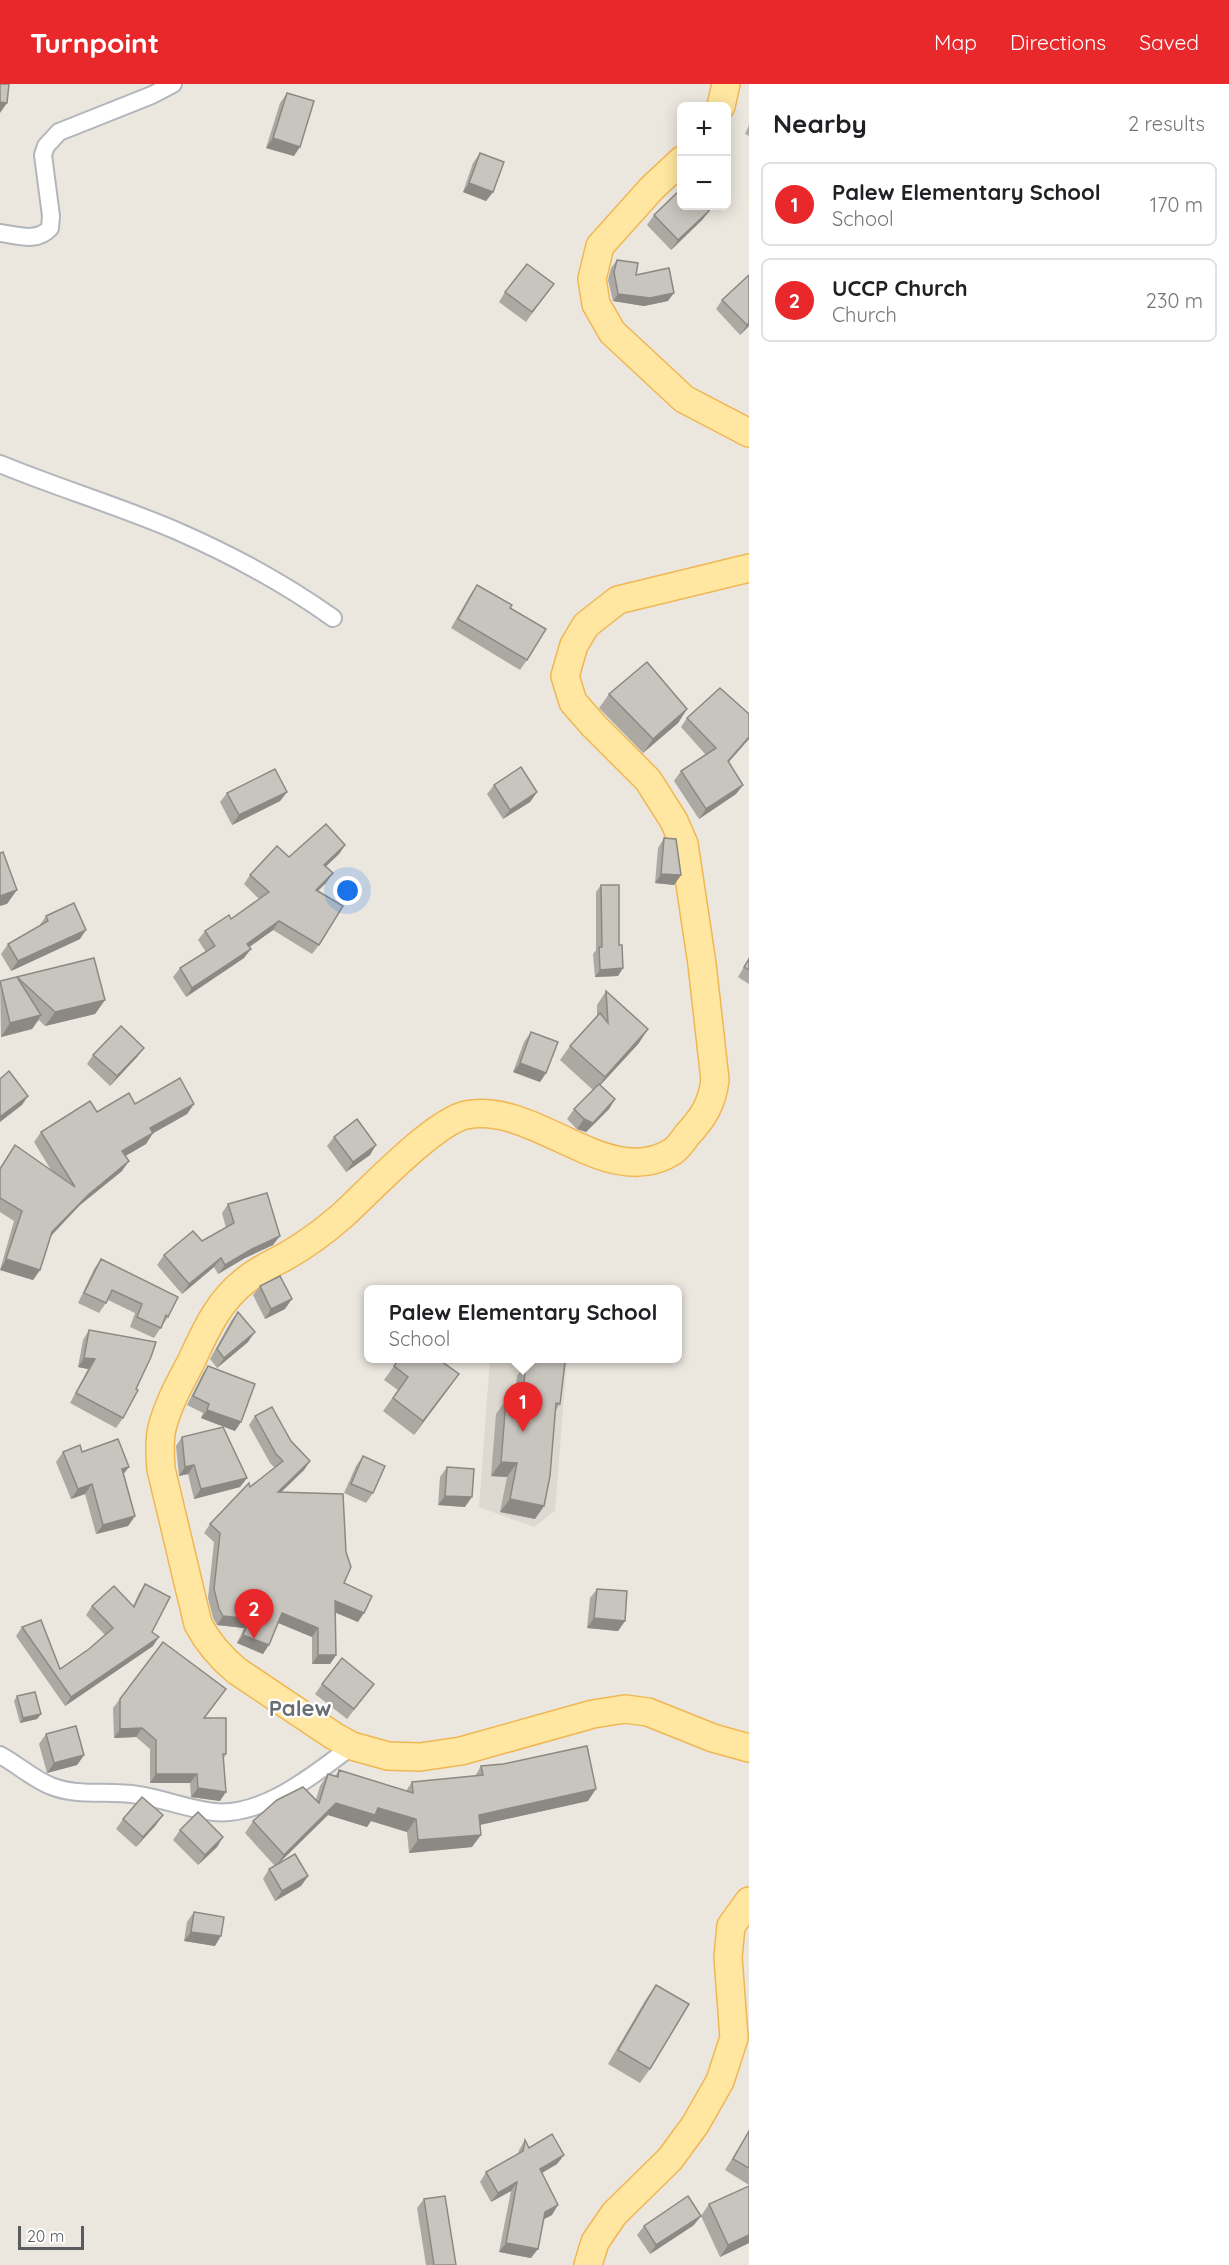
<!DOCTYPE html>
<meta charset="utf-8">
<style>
:root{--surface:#fff;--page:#f6f6f6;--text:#202124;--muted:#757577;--line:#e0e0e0;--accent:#e8282b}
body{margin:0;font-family:Quicksand,sans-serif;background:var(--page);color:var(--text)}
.controls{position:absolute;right:18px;top:18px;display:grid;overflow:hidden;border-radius:9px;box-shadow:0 3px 15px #0003}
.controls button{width:54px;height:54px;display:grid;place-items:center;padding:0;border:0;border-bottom:2px solid var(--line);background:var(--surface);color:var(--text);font:30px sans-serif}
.scale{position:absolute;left:18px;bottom:15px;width:66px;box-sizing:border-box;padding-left:6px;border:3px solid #585c60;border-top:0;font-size:16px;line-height:21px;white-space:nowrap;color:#585c60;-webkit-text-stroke:4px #fff;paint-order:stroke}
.you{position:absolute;left:348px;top:807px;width:21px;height:21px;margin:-15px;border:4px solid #fff;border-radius:50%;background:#1a73e8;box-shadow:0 0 0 9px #1a73e833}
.badge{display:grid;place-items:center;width:39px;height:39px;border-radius:50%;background:var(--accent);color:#fff;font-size:20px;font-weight:700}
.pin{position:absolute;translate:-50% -50px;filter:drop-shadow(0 2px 3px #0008)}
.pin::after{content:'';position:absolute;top:32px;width:21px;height:18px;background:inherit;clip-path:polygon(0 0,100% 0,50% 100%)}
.popup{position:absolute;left:364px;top:1201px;width:318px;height:78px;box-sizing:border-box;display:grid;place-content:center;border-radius:9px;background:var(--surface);filter:drop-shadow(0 2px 4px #0005);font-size:20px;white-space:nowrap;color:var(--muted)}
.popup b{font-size:22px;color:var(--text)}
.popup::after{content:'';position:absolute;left:50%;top:100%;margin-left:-12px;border:12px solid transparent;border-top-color:var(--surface)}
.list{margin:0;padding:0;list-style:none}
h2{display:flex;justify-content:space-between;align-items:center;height:78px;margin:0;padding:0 24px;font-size:26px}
h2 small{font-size:20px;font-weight:400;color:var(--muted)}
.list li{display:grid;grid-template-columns:39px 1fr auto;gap:18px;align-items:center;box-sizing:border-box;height:84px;margin:0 12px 12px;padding:0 12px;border:2px solid var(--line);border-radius:9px}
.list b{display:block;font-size:22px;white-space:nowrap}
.list p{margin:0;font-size:20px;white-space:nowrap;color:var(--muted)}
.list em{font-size:20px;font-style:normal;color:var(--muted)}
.map{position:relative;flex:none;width:749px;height:2181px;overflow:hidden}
header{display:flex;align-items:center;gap:36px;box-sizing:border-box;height:84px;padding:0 30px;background:var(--accent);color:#fff}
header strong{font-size:28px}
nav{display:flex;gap:33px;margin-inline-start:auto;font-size:21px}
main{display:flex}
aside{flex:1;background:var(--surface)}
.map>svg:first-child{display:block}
</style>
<header>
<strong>Turnpoint</strong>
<nav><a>Map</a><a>Directions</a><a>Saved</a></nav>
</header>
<main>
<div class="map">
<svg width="749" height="2181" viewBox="0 0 749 2181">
<rect width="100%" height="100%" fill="#ebe7df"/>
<polygon fill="#ddd9d0" points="490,1275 567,1275 555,1427 534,1443 479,1423"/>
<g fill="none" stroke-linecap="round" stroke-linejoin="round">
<g stroke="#b2b6ba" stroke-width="20">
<g id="street">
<path d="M0,149C17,151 37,159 50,144L51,132L43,71L46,62L59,48L152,11L173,0"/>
<path d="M0,380C58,404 119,422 177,447C232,471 284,499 333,534"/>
<path d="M0,1671C17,1680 33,1695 51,1702C77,1713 110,1706 138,1711C164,1715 188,1725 214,1728C263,1733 315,1690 352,1662"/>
</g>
</g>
<g stroke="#f0b653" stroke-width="30">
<g id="primary">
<polyline points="721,22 726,0"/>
<polyline points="682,76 652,104 600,162 592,195 596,220 612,248 684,315 749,349"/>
<path d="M749,484L618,516L586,541L574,561L565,592L573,618L594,642L648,696L674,737L684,760L702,880L715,996C712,1020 703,1034 687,1051C683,1057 678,1064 672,1068C607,1108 536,1017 466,1031C434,1038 370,1106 343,1131C327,1145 307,1160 288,1171C274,1179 259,1185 246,1196C218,1217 205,1248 191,1278C180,1299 168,1320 162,1344C159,1357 160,1371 161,1385L198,1540C208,1559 220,1573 237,1587L334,1652L352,1662L388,1672L420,1673L461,1667L593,1630L625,1625L648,1628L713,1654L749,1664"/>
<polyline points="588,2181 595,2158 614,2130 670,2075 695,2041 720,1997 734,1954 728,1873 731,1842 749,1817"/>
</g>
</g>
<use href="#street" stroke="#fff" stroke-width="16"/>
<use href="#primary" stroke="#ffe7a1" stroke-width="27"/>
</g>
<g fill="#aca9a3">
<polygon points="287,9 294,72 266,64 280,19"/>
<polygon points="749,41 749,52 745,50"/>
<polygon points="480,69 493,108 486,117 463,108 473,79"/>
<polygon points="681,104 681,122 709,122 706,124 709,127 702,136 671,166 647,141 654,131"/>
<polygon points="617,176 668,217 644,222 613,217 608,196 611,184"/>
<polygon points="749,191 749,242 740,251 716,225 722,216"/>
<polygon points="554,200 526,238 499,218 505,208"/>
<polygon points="477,501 510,524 527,576 520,586 451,544 470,511"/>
<polygon points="609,610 687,625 678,639 643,669 599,624"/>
<polygon points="749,630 749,655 729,678 743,701 736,710 699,735 674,697 681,687 706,671 681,643 687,634"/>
<polygon points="494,701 537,708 530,718 503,735 487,710"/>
<polygon points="287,708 280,717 232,741 220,718 227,709"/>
<polygon points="664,754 681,791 674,801 655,799 658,764"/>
<polygon points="345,761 339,770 326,782 326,799 318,807 319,861 312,870 273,846 249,863 244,874 186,913 173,893 180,884 206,868 198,856 205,847 231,835 259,815 244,800 250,791 289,773"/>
<polygon points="601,801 619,861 623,884 618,892 595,893 593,870 596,866 596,808"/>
<polygon points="46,832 80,855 11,887 1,870 8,860 39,842"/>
<polygon points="94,874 105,916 95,930 45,942 39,936 32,945 1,953 0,897"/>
<polygon points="749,874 749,900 738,893"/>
<polygon points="606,907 639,959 600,1001 615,1015 609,1025 586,1048 577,1045 567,1035 574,1025 593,1006 560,976 570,962 597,932 597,921"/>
<polygon points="531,948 546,989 540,998 513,988 524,958"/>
<polygon points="144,964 137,973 110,1002 87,980 93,971"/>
<polygon points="135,1020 194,1020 187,1030 153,1049 146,1060 125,1072 122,1087 80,1121 51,1152 40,1186 33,1196 0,1186 14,1137 0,1128 0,1084 15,1061 51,1086 34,1058 41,1048 97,1028"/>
<polygon points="334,1053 370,1071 346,1088 327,1062"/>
<polygon points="228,1120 273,1161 245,1174 218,1190 214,1183 182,1210 157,1181 164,1171 202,1157 226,1144 222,1129"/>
<polygon points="101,1175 168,1233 154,1254 130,1243 135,1229 108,1216 99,1229 78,1219 94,1185"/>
<polygon points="260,1202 285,1225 265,1235 253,1211"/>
<polygon points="238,1228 248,1258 217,1284 210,1275 231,1237"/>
<polygon points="89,1246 123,1334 116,1344 70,1319 88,1285 78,1283 83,1256"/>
<polygon points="399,1275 459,1290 414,1351 383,1327 398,1306 384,1296"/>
<polygon points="526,1279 560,1320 556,1326 544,1422 535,1435 500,1428 507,1393 491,1392 496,1330 506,1316 514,1317 517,1292"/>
<polygon points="208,1282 235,1347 201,1334 203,1329 187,1321 202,1291"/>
<polygon points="255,1332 291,1357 310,1377 304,1386 281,1408 344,1499 358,1538 335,1528 336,1571 330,1580 312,1580 312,1553 278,1539 263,1570 237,1559 244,1544 217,1541 213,1534 208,1514 214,1458 204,1449 210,1440 250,1403 275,1384 270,1379 249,1341"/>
<polygon points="182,1353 247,1394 240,1403 194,1415 188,1390 179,1392 176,1362"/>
<polygon points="63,1368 82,1368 124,1390 135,1432 128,1442 96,1450 85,1410 71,1415 56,1378"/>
<polygon points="363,1372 373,1409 366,1419 344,1409 356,1382"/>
<polygon points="447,1383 465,1423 438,1421 440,1393"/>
<polygon points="145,1500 152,1548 153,1562 65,1622 16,1552 22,1543 60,1585 89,1565 105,1551 86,1531 92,1522 133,1522 139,1509"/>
<polygon points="597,1505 625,1537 618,1547 587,1544 590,1514"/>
<polygon points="322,1600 374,1600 347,1635 315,1610"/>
<polygon points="17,1612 41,1630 37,1635 20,1639 14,1617"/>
<polygon points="120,1615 204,1634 226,1670 224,1674 220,1717 191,1713 190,1699 150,1699 150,1665 136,1653 114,1654 113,1624"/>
<polygon points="46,1650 84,1671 77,1681 47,1689 39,1660"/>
<polygon points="481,1682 588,1717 480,1741 472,1763 409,1769 407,1748 371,1737 367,1743 328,1731 277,1781 308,1792 301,1802 275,1817 263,1795 269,1785 275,1782 245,1749 253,1737 316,1715 320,1702 328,1690 335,1692 339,1686 406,1707 412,1698 475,1692"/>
<polygon points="123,1735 156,1741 136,1763 116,1745"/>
<polygon points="180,1746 223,1753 217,1763 198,1781 173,1756"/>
<polygon points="194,1828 215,1862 184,1857 187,1838"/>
<polygon points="656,1901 650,1985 640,1999 608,1980 646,1915"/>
<polygon points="749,2047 749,2101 725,2086"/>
<polygon points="525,2056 529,2064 564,2071 557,2080 542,2089 552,2131 544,2135 531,2174 499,2168 511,2107 491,2118 480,2098 486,2088 518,2070 519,2066"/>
<polygon points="424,2115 456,2181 426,2181 417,2124"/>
<polygon points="709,2120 749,2159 720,2173 701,2132"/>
<polygon points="694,2141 650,2170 637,2151 644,2142"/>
</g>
<g fill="#8c8985">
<polygon points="0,18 7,19 0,29"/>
<polygon points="273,54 300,63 294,72 266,64"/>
<polygon points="469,99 493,108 486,117 463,108"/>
<polygon points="709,127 702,136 671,166 678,156"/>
<polygon points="674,209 668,217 644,222 613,217 618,210"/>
<polygon points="749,239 749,242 740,251 747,241"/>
<polygon points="687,625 678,639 643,669 653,655"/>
<polygon points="749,653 749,655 721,686 728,677"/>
<polygon points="743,701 736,710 699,735 706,725"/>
<polygon points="287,708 280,717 232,741 239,731"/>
<polygon points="537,708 530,718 503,735 510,726"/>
<polygon points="345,761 339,770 318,790 324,781"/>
<polygon points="333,789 326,799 309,815 316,806"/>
<polygon points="661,790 681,791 674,801 655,799"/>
<polygon points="17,806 7,820 0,822 0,812"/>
<polygon points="279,837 273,846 241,869 247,860"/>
<polygon points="86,846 80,855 11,887 18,877"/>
<polygon points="251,865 244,874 186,913 192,904"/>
<polygon points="623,884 618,892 595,893 600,886"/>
<polygon points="105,916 95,930 45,942 55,928"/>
<polygon points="41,931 32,945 1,953 10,939"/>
<polygon points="648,945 639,959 595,1007 605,993"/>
<polygon points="144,964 137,973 110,1002 117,992"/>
<polygon points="520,979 546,989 540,998 513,988"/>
<polygon points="28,1012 22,1021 0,1038 0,1033"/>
<polygon points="615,1015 609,1025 586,1048 577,1045 584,1035"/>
<polygon points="194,1020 187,1030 143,1055 150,1044"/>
<polygon points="153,1049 146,1060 115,1078 122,1067"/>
<polygon points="376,1061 370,1071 346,1088 353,1078"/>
<polygon points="129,1077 122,1087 80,1121 45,1158 52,1148 88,1111"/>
<polygon points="280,1152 273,1161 245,1174 218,1190 225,1181 252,1165"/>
<polygon points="221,1174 214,1183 182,1210 189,1200"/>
<polygon points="6,1175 40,1186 33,1196 0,1186"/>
<polygon points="292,1215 285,1225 265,1235 271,1225"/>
<polygon points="255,1248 248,1258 217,1284 224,1274"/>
<polygon points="84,1274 95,1275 88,1285 78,1283"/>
<polygon points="459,1290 449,1304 414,1351 423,1337"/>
<polygon points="207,1326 241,1338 235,1347 201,1334"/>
<polygon points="310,1377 304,1386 272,1417 278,1408"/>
<polygon points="501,1378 517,1379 507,1393 491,1392"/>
<polygon points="194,1381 188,1390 179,1392 185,1383"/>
<polygon points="129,1383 122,1392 122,1385"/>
<polygon points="247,1394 240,1403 194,1415 201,1405"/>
<polygon points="92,1400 85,1410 71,1415 78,1405"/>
<polygon points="445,1412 472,1413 465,1423 438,1421"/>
<polygon points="510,1415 544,1422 535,1435 500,1428"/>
<polygon points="135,1432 128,1442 96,1450 103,1441"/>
<polygon points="335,1517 364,1529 358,1538 329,1526"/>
<polygon points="282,1529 318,1544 312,1553 276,1538"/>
<polygon points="223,1532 250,1535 244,1544 217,1541"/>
<polygon points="594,1534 625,1537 618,1547 587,1544"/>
<polygon points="243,1551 269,1561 263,1570 237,1559"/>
<polygon points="159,1553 153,1562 65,1622 71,1613"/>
<polygon points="318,1571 336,1571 330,1580 312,1580"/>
<polygon points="41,1630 37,1635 20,1639 23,1634"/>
<polygon points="142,1644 136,1653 114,1654 120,1645"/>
<polygon points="84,1671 77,1681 47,1689 54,1679"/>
<polygon points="156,1690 197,1690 190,1699 150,1699"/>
<polygon points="198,1704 226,1708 220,1717 191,1713"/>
<polygon points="596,1705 588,1717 470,1743 479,1731"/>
<polygon points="336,1719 378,1724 416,1735 407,1748 371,1737 367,1743 328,1731 275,1783 284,1771"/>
<polygon points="163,1731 156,1741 136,1763 143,1753"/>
<polygon points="481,1751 472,1763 409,1769 418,1756"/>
<polygon points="223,1753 217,1763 198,1781 205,1771"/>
<polygon points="308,1792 301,1802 275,1817 282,1807"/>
<polygon points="191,1848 221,1852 215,1862 184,1857"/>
<polygon points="564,2071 557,2080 533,2094 540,2085"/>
<polygon points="517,2098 511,2107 491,2118 498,2109"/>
<polygon points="558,2121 552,2131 538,2138 545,2128"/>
<polygon points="701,2132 694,2141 650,2170 656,2161"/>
<polygon points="749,2151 749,2159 720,2173 728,2161"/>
<polygon points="506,2159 538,2165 531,2174 499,2168"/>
</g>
<g fill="#c8c4be" stroke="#8c8985" stroke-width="1.5">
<polygon points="0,0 9,0 7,19 0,18"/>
<polygon points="287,9 314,17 300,63 273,54"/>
<polygon points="480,69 504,78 493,108 469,99"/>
<polygon points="681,105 681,122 704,122 709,127 678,156 654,131"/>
<polygon points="617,176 638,179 636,191 669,184 674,209 650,214 618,210 614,188"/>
<polygon points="527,180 554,200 532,228 505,208"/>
<polygon points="749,191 749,239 747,241 722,216"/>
<polygon points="477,501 512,521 510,524 546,545 527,576 458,535"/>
<polygon points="647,578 687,625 653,655 609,610"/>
<polygon points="720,604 749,630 749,653 728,677 743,701 706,725 681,687 716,664 687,634"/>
<polygon points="521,683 537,708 510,726 494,701"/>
<polygon points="275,685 287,708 239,731 227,709"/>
<polygon points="326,740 345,761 324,781 333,789 316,806 343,822 319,861 279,837 247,860 251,865 192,904 180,884 215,862 205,847 229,831 231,835 269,808 250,791 277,762 289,773"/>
<polygon points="664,754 676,755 681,791 661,790"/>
<polygon points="3,768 17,806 0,812 0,769"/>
<polygon points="601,801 619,801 619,861 622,861 623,884 600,886 599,863 602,863"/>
<polygon points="74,819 86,846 18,877 8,860 48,837 46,832"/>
<polygon points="94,874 105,916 55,928 17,893 41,931 10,939 0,897"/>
<polygon points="749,875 749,886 744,883"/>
<polygon points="606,907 648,945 605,993 570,962 600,929 608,939"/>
<polygon points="121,942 144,964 117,992 93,971"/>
<polygon points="531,948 558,958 546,989 520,979"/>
<polygon points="9,987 28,1012 0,1033 0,995"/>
<polygon points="180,994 194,1020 150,1044 153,1049 122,1067 129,1077 88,1111 52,1148 40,1186 6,1175 22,1127 0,1114 0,1085 15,1061 75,1103 41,1048 90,1017 97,1028 129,1009 135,1020"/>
<polygon points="599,1000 615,1015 593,1039 584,1035 574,1025"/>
<polygon points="357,1035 376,1061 353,1078 334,1053"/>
<polygon points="267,1109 280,1152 252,1165 225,1181 221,1174 189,1200 164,1171 193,1147 202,1157 234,1139 228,1120"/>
<polygon points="101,1175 178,1213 168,1233 166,1231 161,1244 137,1233 142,1220 112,1206 106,1219 84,1209"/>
<polygon points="280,1192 292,1215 271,1225 260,1202"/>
<polygon points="238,1228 255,1248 224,1274 217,1265"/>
<polygon points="89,1246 156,1258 151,1273 136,1305 138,1306 123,1334 76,1309 95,1275 84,1274"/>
<polygon points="399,1275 438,1275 459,1290 423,1337 393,1314 408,1293 394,1282"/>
<polygon points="531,1275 561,1275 565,1278 560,1320 556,1319 550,1392 544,1422 510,1415 517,1379 501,1378 506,1316 522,1318 526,1279"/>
<polygon points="208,1282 255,1300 241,1338 207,1326 209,1320 193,1312"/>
<polygon points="272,1323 291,1357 310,1377 278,1408 343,1410 346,1468 351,1483 344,1499 372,1512 364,1529 335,1517 336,1571 318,1571 318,1544 282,1529 269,1561 243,1551 250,1535 223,1532 219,1525 214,1505 220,1449 210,1440 249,1399 250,1403 283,1377 276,1370 255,1332"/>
<polygon points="223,1343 247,1394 201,1405 194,1381 185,1383 182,1353"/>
<polygon points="118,1355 129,1383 122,1385 135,1432 103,1441 92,1400 78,1405 63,1368 80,1361 82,1368"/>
<polygon points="363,1372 385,1382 373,1409 351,1400"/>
<polygon points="447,1383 474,1385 472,1413 445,1412"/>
<polygon points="145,1500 170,1513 152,1548 159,1553 71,1613 22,1543 41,1536 60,1585 89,1565 113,1544 92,1522 114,1502 134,1523"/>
<polygon points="597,1505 627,1507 625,1537 594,1534"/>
<polygon points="163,1558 226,1605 204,1634 226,1634 226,1670 223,1670 226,1708 198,1704 197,1690 156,1690 156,1656 142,1644 120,1645 120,1615"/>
<polygon points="342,1574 374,1600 354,1625 322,1600"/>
<polygon points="35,1608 41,1630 23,1634 17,1612"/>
<polygon points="76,1642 84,1671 54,1679 46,1650"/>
<polygon points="587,1662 596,1705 479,1731 481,1751 418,1756 416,1735 378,1724 375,1731 336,1719 284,1771 253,1737 277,1716 303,1703 319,1719 328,1690 338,1693 339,1686 413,1709 412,1698 483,1691 481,1682 503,1680"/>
<polygon points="142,1713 163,1731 143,1753 123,1735"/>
<polygon points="198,1728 223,1753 205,1771 180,1746"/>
<polygon points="295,1770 308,1792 282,1807 269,1785"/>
<polygon points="194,1828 224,1833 221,1852 191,1848"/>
<polygon points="656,1901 689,1920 650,1985 618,1966"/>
<polygon points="749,2047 749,2084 733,2075"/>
<polygon points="552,2050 564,2071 540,2085 558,2121 545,2128 538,2165 506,2159 517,2098 498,2109 486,2088 523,2067 525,2056 529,2064"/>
<polygon points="749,2102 749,2151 728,2161 709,2120"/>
<polygon points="445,2112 456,2181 434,2181 424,2115"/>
<polygon points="688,2112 701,2132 656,2161 644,2142"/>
</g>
<g text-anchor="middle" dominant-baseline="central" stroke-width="4.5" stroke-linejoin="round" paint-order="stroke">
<g font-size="22" font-weight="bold" fill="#696e72" stroke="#fff">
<text x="300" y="1624">Palew</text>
</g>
</g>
</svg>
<div class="controls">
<button>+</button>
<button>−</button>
</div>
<div class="scale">20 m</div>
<div class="you"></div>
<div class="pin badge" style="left:523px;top:1348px">1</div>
<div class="popup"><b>Palew Elementary School</b>School</div>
<div class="pin badge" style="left:254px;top:1555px">2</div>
</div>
<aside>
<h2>Nearby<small>2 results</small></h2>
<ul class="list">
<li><span class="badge">1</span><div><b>Palew Elementary School</b><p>School</p></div><em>170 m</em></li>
<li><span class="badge">2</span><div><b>UCCP Church</b><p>Church</p></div><em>230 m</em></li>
</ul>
</aside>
</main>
